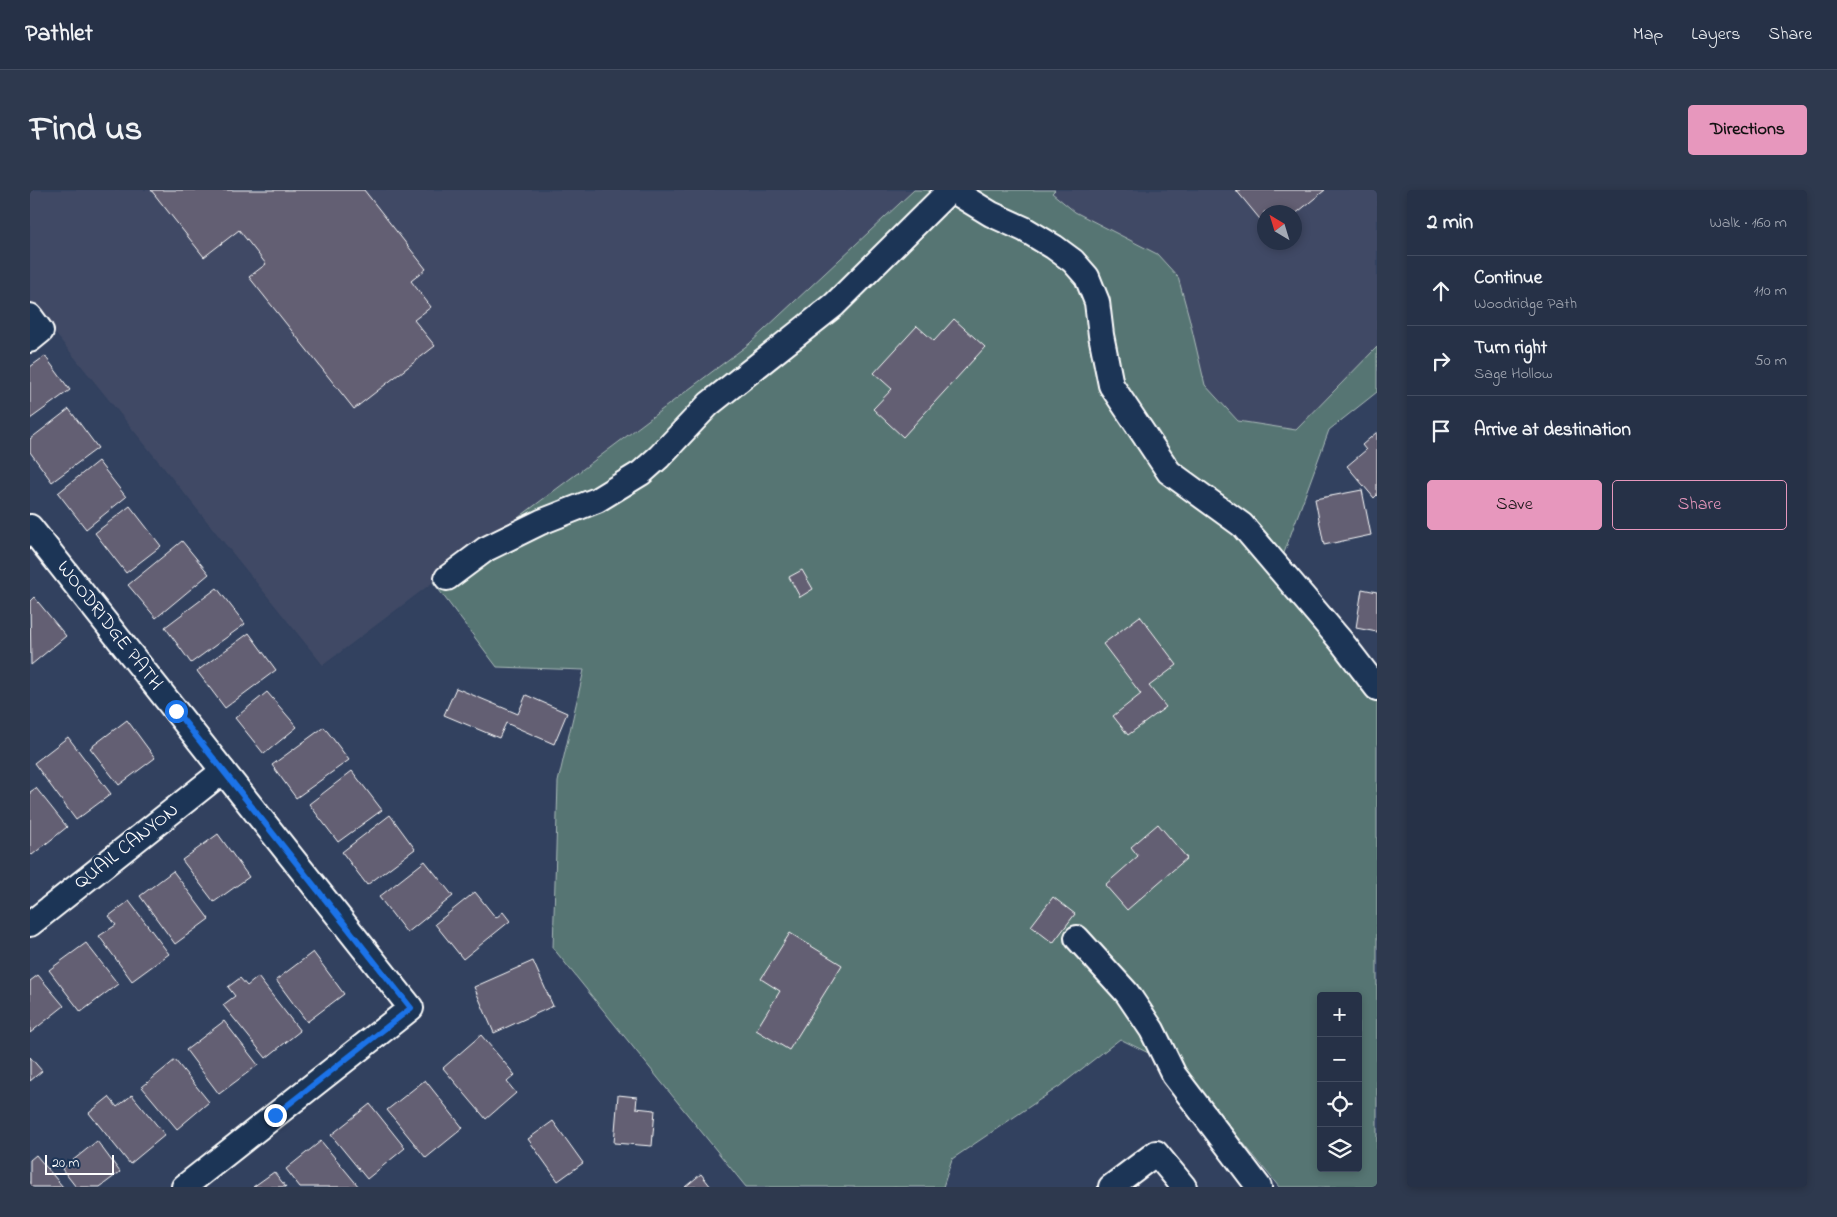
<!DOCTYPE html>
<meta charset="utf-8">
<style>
:root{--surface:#263147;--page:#2e394e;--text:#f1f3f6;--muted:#a4a9b4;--line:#424c60;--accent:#e797bd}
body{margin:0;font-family:"Indie Flower",sans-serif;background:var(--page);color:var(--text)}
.controls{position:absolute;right:15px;bottom:15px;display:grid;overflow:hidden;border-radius:5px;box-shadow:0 2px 8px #0003}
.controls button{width:45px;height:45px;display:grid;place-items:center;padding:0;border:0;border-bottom:1px solid var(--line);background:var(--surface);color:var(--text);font:25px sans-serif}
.compass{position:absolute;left:1227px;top:15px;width:45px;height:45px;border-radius:50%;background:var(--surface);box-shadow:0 2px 8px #0003;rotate:322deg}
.scale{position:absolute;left:15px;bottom:12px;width:69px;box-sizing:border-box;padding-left:5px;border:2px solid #fff;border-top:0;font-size:14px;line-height:18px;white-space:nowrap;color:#fff;-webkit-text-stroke:4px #1d3557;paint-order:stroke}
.stop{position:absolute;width:15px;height:15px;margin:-11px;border:4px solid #1a73e8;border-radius:50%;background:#fff}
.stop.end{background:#1a73e8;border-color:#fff;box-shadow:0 1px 5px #0008}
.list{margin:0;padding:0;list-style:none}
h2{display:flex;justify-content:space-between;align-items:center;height:65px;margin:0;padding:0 20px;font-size:21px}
h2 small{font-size:16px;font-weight:400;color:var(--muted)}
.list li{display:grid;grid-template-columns:32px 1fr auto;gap:15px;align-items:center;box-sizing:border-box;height:70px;padding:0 20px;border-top:1px solid var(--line)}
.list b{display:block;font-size:19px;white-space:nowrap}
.list p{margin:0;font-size:16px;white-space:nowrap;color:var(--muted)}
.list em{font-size:16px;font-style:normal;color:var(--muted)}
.actions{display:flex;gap:10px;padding:15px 20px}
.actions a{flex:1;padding:11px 0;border:1px solid var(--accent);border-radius:5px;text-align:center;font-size:18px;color:var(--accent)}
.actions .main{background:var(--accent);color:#111}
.icon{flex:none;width:28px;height:28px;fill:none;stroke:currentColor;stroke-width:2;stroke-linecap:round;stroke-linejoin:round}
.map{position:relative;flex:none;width:1347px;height:997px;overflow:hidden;border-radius:5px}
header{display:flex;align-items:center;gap:30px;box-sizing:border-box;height:70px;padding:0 25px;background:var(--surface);border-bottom:1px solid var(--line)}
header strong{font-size:24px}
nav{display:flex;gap:28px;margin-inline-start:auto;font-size:18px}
.intro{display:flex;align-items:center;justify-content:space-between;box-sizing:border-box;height:120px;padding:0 30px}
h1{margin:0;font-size:35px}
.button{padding:12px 22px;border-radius:5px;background:var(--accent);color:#111;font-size:18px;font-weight:700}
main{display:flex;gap:30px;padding:0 30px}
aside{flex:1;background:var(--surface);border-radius:5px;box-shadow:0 2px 8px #0003}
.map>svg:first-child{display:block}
</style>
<header>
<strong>Pathlet</strong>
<nav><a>Map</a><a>Layers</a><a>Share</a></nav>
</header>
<div class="intro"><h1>Find us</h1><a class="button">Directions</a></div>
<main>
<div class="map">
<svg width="1347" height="997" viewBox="0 0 1347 997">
<rect width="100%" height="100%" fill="#32415f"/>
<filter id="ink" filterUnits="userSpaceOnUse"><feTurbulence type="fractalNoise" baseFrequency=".02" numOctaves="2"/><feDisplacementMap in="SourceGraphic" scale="10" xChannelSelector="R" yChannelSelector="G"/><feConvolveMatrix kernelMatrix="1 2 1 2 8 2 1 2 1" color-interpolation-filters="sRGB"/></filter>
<g filter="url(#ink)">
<g fill="#414a65" fill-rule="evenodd">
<polygon points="0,0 884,0 719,154 293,475 0,112"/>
<path d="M971,0H1347V202L1211,309ZM1234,22H1264V52H1234Z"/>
</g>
<path fill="#567573" stroke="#aabab9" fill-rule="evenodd" d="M884,0H1025L1022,3L1045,22L1127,64L1148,87L1159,127L1175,195L1208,231L1266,240L1347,157V202L1299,240L1254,363L1347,480V997H1249L1155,881L1090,849L1030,896L922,969L913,997H716L523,758L528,592L554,480L467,477L403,392L719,154ZM1291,806H1328V978H1291Z"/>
<g fill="#635e73" stroke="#fff">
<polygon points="121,0 334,0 396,79 381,91 401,117 384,130 405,156 324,219 219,87 236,74 209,40 174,67"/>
<polygon points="1206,0 1295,0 1264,25 1264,22 1234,22 1234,34"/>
<polygon points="924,129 955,157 873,247 843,219 862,199 844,183 887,136 904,151"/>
<polygon points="15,166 40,200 0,229 0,177"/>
<polygon points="39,219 68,258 22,292 0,262 0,249"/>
<polygon points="1347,242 1347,305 1344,308 1317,276 1336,260 1332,255"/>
<polygon points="68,271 96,307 56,339 28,303"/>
<polygon points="1332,300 1341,345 1294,355 1285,309"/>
<polygon points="100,316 131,356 96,383 65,343"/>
<polygon points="152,351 179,384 126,428 98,395"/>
<polygon points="772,380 783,399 770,407 759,387"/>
<polygon points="187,398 215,434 161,473 135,437"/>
<polygon points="1332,399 1347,402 1347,442 1326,438"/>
<polygon points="4,407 36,446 1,475 0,411"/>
<polygon points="1110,426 1147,475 1119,496 1136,517 1098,545 1083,526 1111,504 1073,454"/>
<polygon points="219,443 246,480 195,518 167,481"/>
<polygon points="426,498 488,524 496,505 537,523 524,554 476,533 469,548 414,525"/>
<polygon points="237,502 267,537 234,564 205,528"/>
<polygon points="97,530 125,568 89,595 60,558"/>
<polygon points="294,537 319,570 266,608 242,575"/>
<polygon points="38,547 81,604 46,630 4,573"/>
<polygon points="322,581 352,620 308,652 279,614"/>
<polygon points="6,598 37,637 2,665 0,663 0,602"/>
<polygon points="360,625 385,659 337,695 312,662"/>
<polygon points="1128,634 1157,668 1097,720 1075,695 1108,666 1101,657"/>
<polygon points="188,644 219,687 184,712 152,670"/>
<polygon points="395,671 423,706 377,743 349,707"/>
<polygon points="143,681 179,729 145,754 110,706"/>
<polygon points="445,702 466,728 473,722 480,731 433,769 405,734"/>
<polygon points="1023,707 1045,724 1023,753 1001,736"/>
<polygon points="99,711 139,764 102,791 69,746 86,735 79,726"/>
<polygon points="760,743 812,775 759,860 726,840 750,801 731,789"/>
<polygon points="56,753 88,794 51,822 19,780"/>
<polygon points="283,762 314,804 277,832 246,790"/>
<polygon points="503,771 523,816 464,843 444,797"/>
<polygon points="8,785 34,816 0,843 0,791"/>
<polygon points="228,787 270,841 236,868 193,815 205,806 198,797 210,788 217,796"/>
<polygon points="194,831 228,875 189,904 156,860"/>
<polygon points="451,845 485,885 477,892 486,903 456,929 413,878"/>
<polygon points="0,867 12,881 0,891"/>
<polygon points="145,870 179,912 147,939 112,897"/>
<polygon points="395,890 433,938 396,968 357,920"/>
<polygon points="102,905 135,945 100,974 59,923 79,907 87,917"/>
<polygon points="588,905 607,907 606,918 625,920 622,956 584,953"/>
<polygon points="340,914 375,958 337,989 301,945"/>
<polygon points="523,931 553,973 528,991 498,949"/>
<polygon points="67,951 90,982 70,997 46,997 32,979"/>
<polygon points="291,951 329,997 270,997 256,979"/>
<polygon points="6,965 33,997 0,997 0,970"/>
<polygon points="244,982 256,997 223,997"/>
<polygon points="671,984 681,997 655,997"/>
</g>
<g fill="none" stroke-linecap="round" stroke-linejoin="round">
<g stroke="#fff" stroke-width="28">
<g id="minor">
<polyline points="922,0 961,24 994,39 1024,57 1043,71 1057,87 1067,112 1071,145 1081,195 1139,282 1212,335 1311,451 1347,498"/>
<polyline points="0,126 11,141 0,150"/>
<polyline points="0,337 381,818 154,997"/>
<polyline points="417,388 456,359 511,332 567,310 611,283 629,267 679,214 804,115 920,0"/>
<polyline points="0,734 193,581"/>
<polyline points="1047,748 1097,803 1122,840 1144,885 1229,997"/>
<polyline points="1081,997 1126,963 1154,997"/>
</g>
</g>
<use href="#minor" stroke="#1d3557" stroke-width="24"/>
</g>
</g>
<g fill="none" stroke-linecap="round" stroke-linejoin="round" filter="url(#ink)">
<polyline stroke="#1a73e8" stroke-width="6" points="146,521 381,818 245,925"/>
</g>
<g text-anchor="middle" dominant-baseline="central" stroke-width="5" stroke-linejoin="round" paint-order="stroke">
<g font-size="20" fill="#fff" stroke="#1d3557">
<text transform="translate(79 436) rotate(52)">WOODRIDGE PATH</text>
<text transform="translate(97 657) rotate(-38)">QUAIL CANYON</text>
</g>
</g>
</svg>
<div class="controls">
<button>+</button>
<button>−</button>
<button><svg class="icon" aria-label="locate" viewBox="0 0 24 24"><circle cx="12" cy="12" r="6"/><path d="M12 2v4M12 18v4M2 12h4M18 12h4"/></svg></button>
<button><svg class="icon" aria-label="layers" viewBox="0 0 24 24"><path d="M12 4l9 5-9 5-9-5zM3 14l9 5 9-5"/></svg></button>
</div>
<svg class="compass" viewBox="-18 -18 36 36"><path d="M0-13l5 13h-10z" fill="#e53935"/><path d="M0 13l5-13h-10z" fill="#a4a9b4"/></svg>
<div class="scale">20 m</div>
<div class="stop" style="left:146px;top:521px"></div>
<div class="stop end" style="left:245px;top:925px"></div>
</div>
<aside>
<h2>2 min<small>Walk · 160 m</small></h2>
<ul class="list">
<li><svg class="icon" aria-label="ahead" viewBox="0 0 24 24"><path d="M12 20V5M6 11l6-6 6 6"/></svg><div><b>Continue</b><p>Woodridge Path</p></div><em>110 m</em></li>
<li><svg class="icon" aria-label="right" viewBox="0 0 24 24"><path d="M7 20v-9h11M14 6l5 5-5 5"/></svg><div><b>Turn right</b><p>Sage Hollow</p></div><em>50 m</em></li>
<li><svg class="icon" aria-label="arrive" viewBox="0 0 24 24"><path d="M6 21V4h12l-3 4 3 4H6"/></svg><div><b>Arrive at destination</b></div></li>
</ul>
<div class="actions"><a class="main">Save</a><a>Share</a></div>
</aside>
</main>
